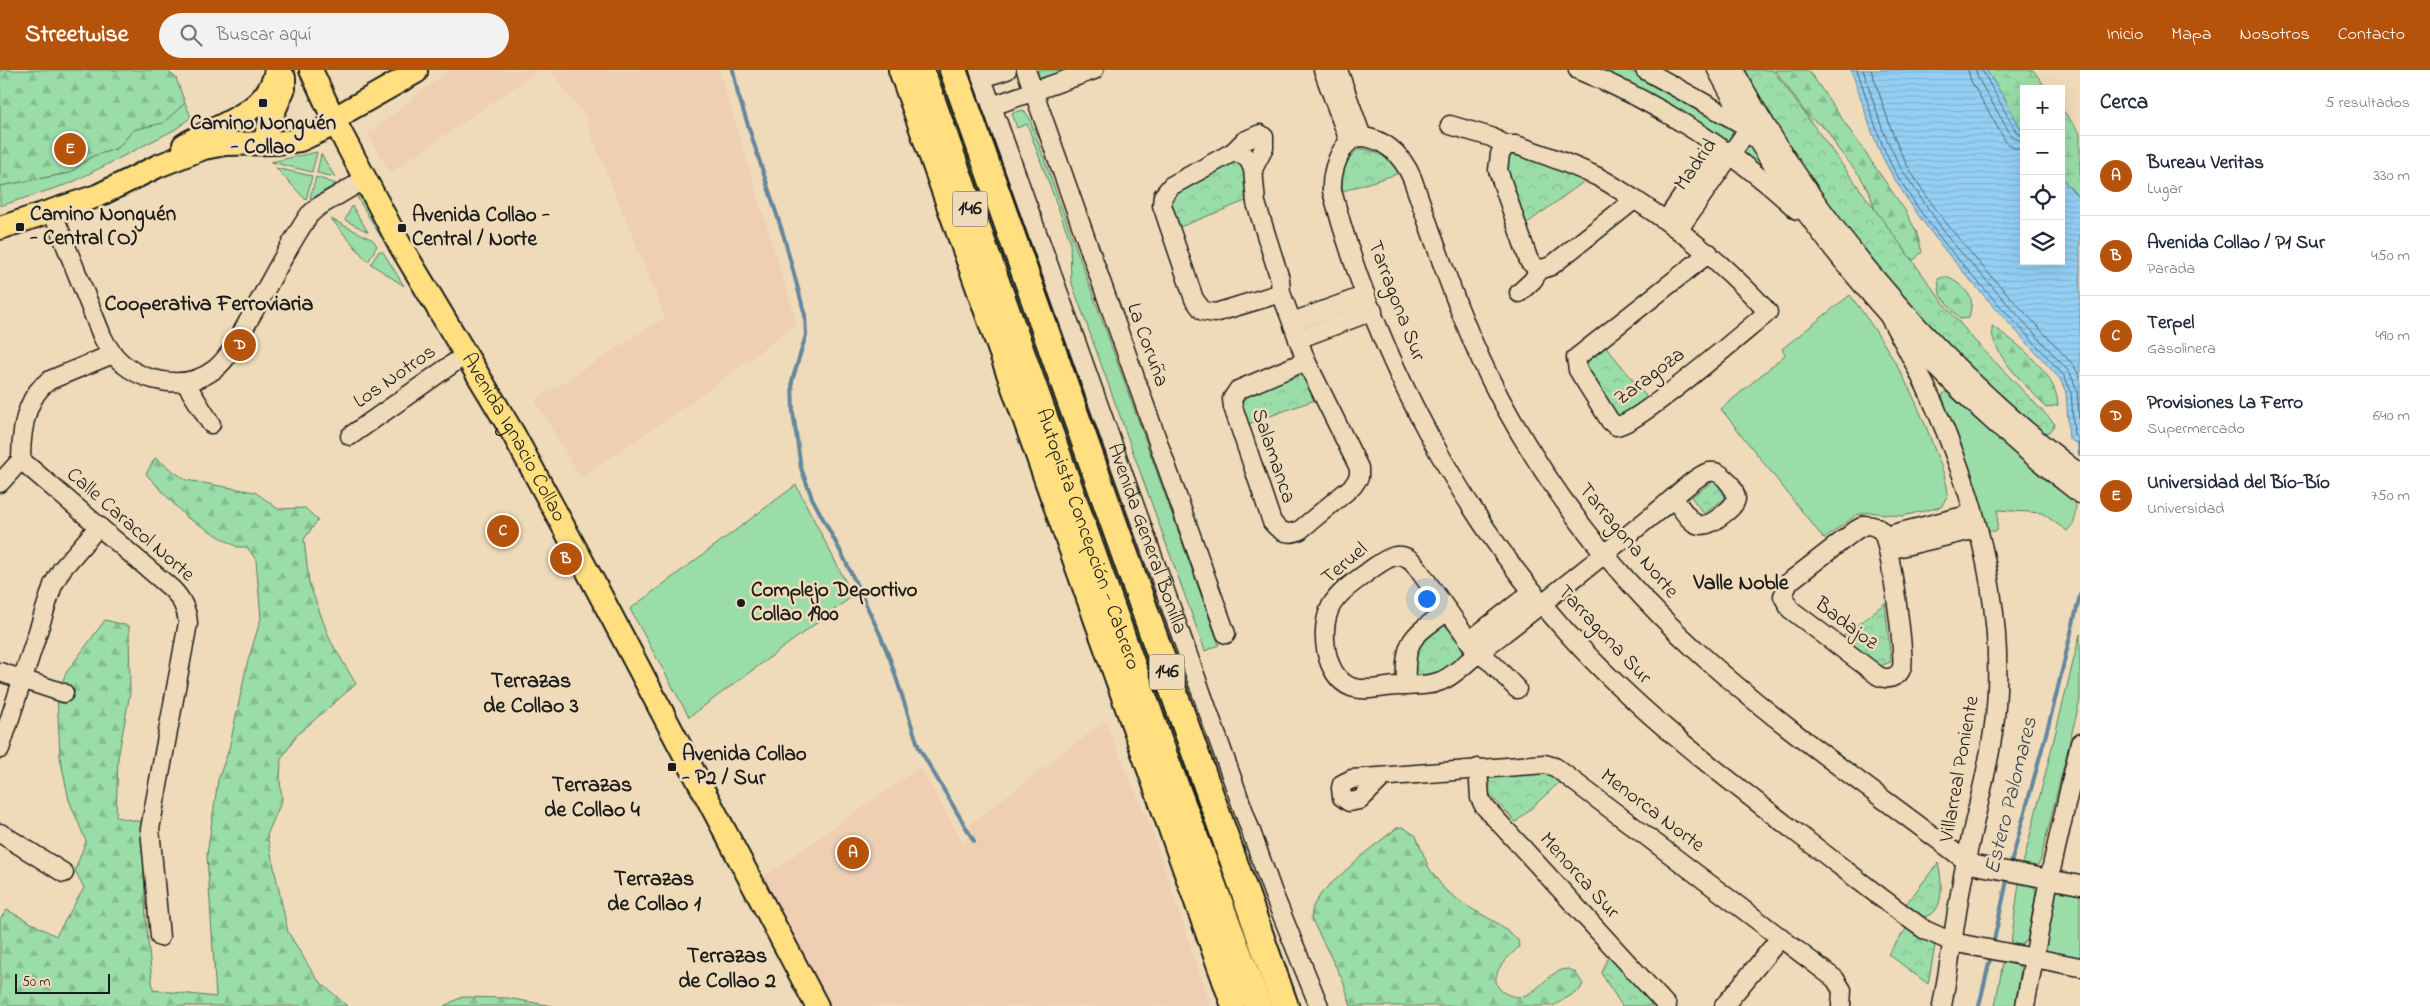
<!DOCTYPE html>
<html lang="es">
<meta charset="utf-8">
<style>
:root{--surface:#fff;--page:#f2f2f3;--text:#1f2937;--muted:#747a83;--line:#e0e1e3;--accent:#b45309}
body{margin:0;font-family:"Indie Flower",sans-serif;background:var(--page);color:var(--text)}
.controls{position:absolute;right:15px;top:15px;display:grid;overflow:hidden;border-radius:0px;box-shadow:0 5px 20px #0002}
.controls button{width:45px;height:45px;display:grid;place-items:center;padding:0;border:0;border-bottom:1px solid var(--line);background:var(--surface);color:var(--text);font:25px sans-serif}
.scale{position:absolute;left:15px;bottom:12px;width:95px;box-sizing:border-box;padding-left:5px;border:2px solid #1c1c1c;border-top:0;font-size:14px;line-height:18px;white-space:nowrap;color:#1c1c1c;-webkit-text-stroke:4px #efdbb9;paint-order:stroke}
.you{position:absolute;left:1426px;top:528px;width:18px;height:18px;margin:-12px;border:4px solid #fff;border-radius:50%;background:#1a73e8;box-shadow:0 0 0 8px #1a73e833}
.badge{display:grid;place-items:center;width:32px;height:32px;border-radius:50%;background:var(--accent);color:#fff;font-size:16px;font-weight:700}
.pin{position:absolute;translate:-50% -50%;border:2px solid #fff;box-shadow:0 1px 5px #0006}
.list{margin:0;padding:0;list-style:none}
h2{display:flex;justify-content:space-between;align-items:center;height:65px;margin:0;padding:0 20px;font-size:21px}
h2 small{font-size:16px;font-weight:400;color:var(--muted)}
.list li{display:grid;grid-template-columns:32px 1fr auto;gap:15px;align-items:center;box-sizing:border-box;height:80px;padding:0 20px;border-top:1px solid var(--line)}
.list b{display:block;font-size:19px;white-space:nowrap}
.list p{margin:0;font-size:16px;white-space:nowrap;color:var(--muted)}
.list em{font-size:16px;font-style:normal;color:var(--muted)}
.icon{flex:none;width:28px;height:28px;fill:none;stroke:currentColor;stroke-width:2;stroke-linecap:round;stroke-linejoin:round}
.map{position:relative;flex:none;width:2080px;height:936px;overflow:hidden}
header{display:flex;align-items:center;gap:30px;box-sizing:border-box;height:70px;padding:0 25px;background:var(--accent);color:#fff}
header strong{font-size:24px}
nav{display:flex;gap:28px;margin-inline-start:auto;font-size:18px}
.search{width:350px;height:45px;background:var(--page);display:flex;align-items:center;gap:12px;box-sizing:border-box;padding:0 18px;border-radius:28px;color:var(--muted);font-size:19px}
main{display:flex}
aside{flex:1;background:var(--surface)}
.map>svg:first-child{display:block}
</style>
<header>
<strong>Streetwise</strong>
<div class="search"><svg class="icon" aria-label="search" viewBox="0 0 24 24"><circle cx="10" cy="10" r="6"/><path d="M15 15l6 6"/></svg>Buscar aquí</div>
<nav><a>Inicio</a><a>Mapa</a><a>Nosotros</a><a>Contacto</a></nav>
</header>
<main>
<div class="map">
<svg width="2080" height="936" viewBox="0 0 2080 936">
<defs>
<pattern id="forest-firs" width="22" height="20" patternUnits="userSpaceOnUse" patternTransform="scale(1.25)"><rect width="22" height="20" fill="#9adda8"/><path d="M5 1l3.5 6h-7zM16 11l3.5 6h-7z" fill="#84bd90"/></pattern>
<pattern id="wetland-marsh" width="20" height="14" patternUnits="userSpaceOnUse" patternTransform="scale(1.25)"><rect width="20" height="14" fill="#9adda8"/><path d="M1 5h8M5 5V1M11 12h8M15 12V8" fill="none" stroke="#84bd90"/></pattern>
<pattern id="park-crowns" width="20" height="18" patternUnits="userSpaceOnUse" patternTransform="scale(1.25)"><rect width="20" height="18" fill="#9adda8"/><path d="M2 6a3 3 0 1 1 6 0M12 15a3 3 0 1 1 6 0" fill="none" stroke="#84bd90"/></pattern>
<pattern id="water-rules" width="6" height="5" patternUnits="userSpaceOnUse" patternTransform="scale(1.25)"><rect width="6" height="5" fill="#94d0f4"/><path d="M0 2.5h6" fill="none" stroke="#7fb2d1"/></pattern>
</defs>
<rect width="100%" height="100%" fill="#efdbb9"/>
<filter id="ink" filterUnits="userSpaceOnUse"><feTurbulence type="fractalNoise" baseFrequency=".02" numOctaves="2"/><feDisplacementMap in="SourceGraphic" scale="10" xChannelSelector="R" yChannelSelector="G"/><feConvolveMatrix kernelMatrix="1 2 1 2 8 2 1 2 1" color-interpolation-filters="sRGB"/></filter>
<g filter="url(#ink)">
<g fill="#eecfb4">
<polygon points="449,0 540,0 390,103 367,64"/>
<polygon points="549,0 719,0 797,254 697,328 581,408 535,330 665,247 586,52 589,50"/>
<polygon points="1105,651 1150,755 1211,936 831,936 762,808 920,697 965,776 971,753"/>
</g>
<g fill="#9adda8" stroke="#5b7c62">
<polygon points="930,0 940,0 1272,936 1268,936"/>
<polygon points="1591,0 1628,0 1691,32 1731,60 1734,67 1728,73"/>
<polygon points="185,33 191,47 176,59 71,113 0,136 0,116 69,103 93,86 118,78 133,60 163,52"/>
<polygon points="1023,40 1029,47 1219,575 1205,581 1071,211 1070,170 1027,54 1017,58 1012,43"/>
<polygon points="1749,74 1769,101 1769,106 1741,82"/>
<polygon points="317,82 312,102 271,92"/>
<polygon points="321,84 335,107 317,103"/>
<polygon points="276,98 312,106 306,130"/>
<polygon points="316,107 336,114 311,129 310,128"/>
<polygon points="357,127 363,127 386,171 381,167"/>
<polygon points="352,136 368,162 345,150"/>
<polygon points="331,149 373,170 377,176 368,192"/>
<polygon points="379,181 383,182 404,216 371,194"/>
<path d="M1850,225C1888,276 1913,318 1934,378C1940,393 1947,409 1948,425L1941,437L1902,446L1869,442L1856,445L1824,469L1721,339L1785,285L1782,279Z"/>
<polygon points="1946,322 2044,409 2076,433 2074,453 2067,461 2042,443 1998,440 1997,461 1987,461 1942,325"/>
<polygon points="796,415 853,526 689,647 630,539"/>
<polygon points="2080,564 2080,630 2040,792 2037,796 2023,794"/>
<polygon points="2019,813 2034,817 2036,821 2029,869 2021,875 2011,873"/>
<polygon points="2059,821 2080,825 2080,890 2048,883 2042,875 2053,824"/>
<polygon points="2003,892 2017,894 2021,898 2015,936 1995,936"/>
</g>
<g fill="url(#forest-firs)" stroke="#5b7c62">
<polygon points="0,0 166,0 176,8 185,33 163,53 133,60 118,78 93,86 69,103 0,116"/>
<polygon points="1775,0 1807,0 1814,8 1906,142 1916,161 1922,182 1914,190 1885,173 1870,124 1860,106 1838,79 1827,60 1808,46"/>
<path d="M1943,207C1952,207 1966,218 1970,227C1973,233 1970,241 1969,248L1960,249L1940,225L1938,209Z"/>
<path d="M1992,256C2016,272 2057,303 2058,335L2046,338C2029,316 1990,286 1992,256Z"/>
<polygon points="155,388 186,410 255,422 278,439 305,438 318,450 304,469 309,513 330,570 356,614 298,664 281,689 280,710 282,730 267,765 288,862 316,908 347,936 0,936 0,849 7,840 56,866 84,818 75,800 86,771 69,730 60,687 57,624 66,603 105,550 129,556 130,623 118,688 116,747 142,752 146,851 153,920 216,927 207,785 218,710 229,679 247,594 261,548 256,490 247,477 237,477 186,447 146,404"/>
<path d="M1403,757L1416,766L1429,798L1445,820L1467,836L1497,853L1518,870L1519,877C1510,886 1495,897 1496,911C1497,922 1513,929 1523,926C1541,921 1549,899 1569,899L1575,902L1583,914L1580,920L1553,936H1351L1343,911L1311,848L1313,836L1323,821L1366,782L1397,758Z"/>
<polygon points="462,927 507,928 553,936 444,936"/>
</g>
<g fill="url(#wetland-marsh)" stroke="#5b7c62">
<polygon points="1986,0 2033,0 2047,19 2024,19 2024,65 2005,29"/>
<polygon points="2061,38 2080,63 2080,129 2061,107"/>
</g>
<g fill="url(#park-crowns)" stroke="#5b7c62">
<polygon points="1038,0 1070,0 1045,8 1038,7"/>
<path d="M1743,0H1773L1944,234L1974,270L2055,354L2049,362L2043,363L2024,349C1976,301 1924,255 1880,203C1855,174 1833,141 1811,109C1787,73 1763,38 1743,0Z"/>
<path d="M1359,79C1376,79 1391,90 1400,103L1343,121C1338,107 1347,87 1359,79Z"/>
<polygon points="1513,85 1521,85 1586,110 1522,157 1503,100 1508,87"/>
<path d="M1231,88C1253,98 1247,109 1248,130L1175,159L1167,129Z"/>
<polygon points="1603,273 1649,330 1621,352 1584,301 1585,286"/>
<polygon points="1301,300 1320,328 1243,356 1237,326"/>
<polygon points="1715,410 1727,427 1704,444 1691,427"/>
<polygon points="1885,533 1891,592 1880,596 1842,567"/>
<path d="M1441,554L1449,558L1463,576L1462,584C1451,594 1428,615 1412,603V579Z"/>
<polygon points="1549,701 1561,711 1516,752 1490,725 1488,711 1493,705"/>
<path d="M1938,793C1942,809 1946,844 1924,847L1906,834Z"/>
<polygon points="1909,855 1935,876 1928,914 1888,884"/>
<polygon points="1609,885 1657,936 1622,936 1601,903"/>
</g>
<path fill="url(#water-rules)" stroke="#64889e" d="M1851,0H1986L2005,29L2024,65V191H2061V107L2080,129V375L2069,369L2066,322L2060,309C2001,243 1936,180 1891,103C1872,71 1864,35 1851,0Z"/>
<g fill="none" stroke-linecap="round" stroke-linejoin="round">
<g stroke="#4c6472" stroke-width="1">
<path d="M1857,0C1869,34 1877,68 1894,100C1938,178 2006,239 2064,306L2071,321L2074,365L2080,370"/>
<polyline points="1863,0 1883,61 1900,97 1949,169 2070,303 2077,320 2080,362"/>
<path d="M1871,0C1883,31 1890,63 1906,93C1948,168 2017,232 2074,296L2080,307"/>
<polyline points="1968,0 1971,11 2006,72 2014,78 2024,80"/>
<polyline points="1976,0 1978,8 2012,67 2024,72"/>
<polyline points="1982,0 2017,63 2024,66"/>
</g>
<g stroke="#64889e" stroke-width="4">
<polyline points="733,0 738,24 784,167 805,245 806,265 792,311 793,342 801,398 812,428 843,486 879,562 890,589 919,678 974,771"/>
<polyline points="2079,372 2080,384"/>
<polyline points="2010,797 2053,638 2080,525"/>
<polyline points="1993,875 2008,806"/>
<polyline points="1979,936 1991,885"/>
</g>
<g stroke="#1c1c1c" stroke-width="21">
<g id="minor">
<path id="s1" d="M979,0L1273,823L1319,936"/>
<polyline points="1026,0 1226,564"/>
<polyline points="1323,0 1349,71"/>
<polyline points="1338,0 1362,67"/>
<path d="M1578,0C1658,32 1734,81 1797,140"/>
<polyline points="1645,0 1749,58"/>
<path d="M1717,0C1800,160 1937,315 2080,424"/>
<path d="M1734,0C1818,157 1940,296 2080,404"/>
<polyline points="982,8 1007,0"/>
<polyline points="992,36 1094,0"/>
<polyline points="1450,55 1491,67 1506,75"/>
<path d="M1233,82L1242,84L1249,90L1253,99L1256,133L1280,209L1281,223L1292,252L1306,291L1359,398V407L1353,416L1300,460C1288,466 1280,462 1272,452L1233,337L1232,329L1238,320L1306,291"/>
<polyline points="1253,99 1264,78 1264,67 1260,64 1244,71 1233,82 1171,116 1163,126 1162,135 1194,229 1203,241 1215,243 1281,223"/>
<path d="M1634,130L1551,196L1539,200L1529,191L1498,100L1500,84L1506,75H1516C1543,84 1571,94 1598,107C1612,114 1624,123 1637,131C1686,163 1729,199 1768,242C1748,259 1633,358 1616,356L1610,351L1578,300L1576,288L1709,183"/>
<path d="M52,141L102,266C112,288 130,303 153,309C175,315 197,313 215,299C231,286 240,265 250,248C269,214 287,178 309,145L318,137L357,114"/>
<polyline points="1666,150 1717,76"/>
<polyline points="1679,159 1749,58 1757,53"/>
<polyline points="1519,223 1533,210 1539,200"/>
<path d="M1890,248C1953,359 2002,490 1997,620C1995,679 1977,734 1966,791C1956,839 1951,888 1942,936"/>
<polyline points="1292,252 1366,225"/>
<polyline points="1298,269 1373,241"/>
<path d="M113,284L50,310C25,326 21,364 21,390L172,519C182,529 187,539 188,553L150,759L160,867"/>
<polyline points="185,312 211,354"/>
<polyline points="350,366 465,285"/>
<polyline points="0,413 21,390"/>
<path d="M1865,455C1872,455 1878,457 1882,462C1890,472 1905,583 1902,597C1899,608 1886,611 1877,605L1790,539L1783,526L1789,512L1856,460Z"/>
<polyline points="1885,466 1972,444"/>
<polyline points="1888,480 1977,459"/>
<polyline points="1469,571 1533,521"/>
<polyline points="0,602 64,623"/>
<path d="M1406,616C1404,569 1411,567 1448,541"/>
<path d="M1517,619L1492,593L1478,583L1413,492C1399,479 1386,489 1373,498C1359,509 1340,520 1331,536C1319,559 1324,606 1351,617C1364,622 1382,617 1396,616C1411,615 1427,617 1441,611C1454,606 1466,593 1477,584C1492,572 1507,561 1522,549C1570,512 1617,474 1664,436C1674,427 1697,405 1709,402C1722,399 1735,418 1736,429C1734,437 1727,441 1721,446C1695,467 1690,448 1673,428"/>
<polyline points="0,679 53,515 62,499 99,456"/>
<polyline points="1478,698 1480,728 1484,736 1667,936"/>
<polyline points="1382,708 1360,730 1349,732 1342,727 1341,718 1342,714 1352,709 1545,694 1555,697 1835,909 1842,920 1841,936"/>
<polyline points="0,763 64,803"/>
<path d="M2080,815L1975,795L1966,791C1876,722 1781,658 1698,582C1619,510 1552,424 1501,330C1463,260 1439,183 1412,108C1402,85 1383,66 1357,67C1339,74 1331,103 1332,121C1377,289 1463,452 1582,579C1646,647 1719,703 1793,760C1837,793 1880,828 1925,860L1952,872L2080,897"/>
<polyline points="1724,936 1781,867"/>
<polyline points="2025,936 2049,809 2080,673"/>
</g>
</g>
<g stroke="#1c1c1c" stroke-width="26">
<g id="major">
<path id="s2" d="M311,0L334,50L400,175L514,365L595,515L817,936"/>
<polyline points="900,0 1233,936"/>
<polyline points="264,73 270,50 284,18 284,8"/>
<path d="M184,75C216,55 270,43 276,0"/>
<polyline points="0,158 97,126 158,96 204,78 225,74 276,73 300,70 324,59 347,41 416,2"/>
</g>
</g>
<g stroke="#1c1c1c" stroke-width="30">
<g id="highway">
<path id="s3" d="M921,0L1166,691L1258,936"/>
<polyline points="953,0 1285,936"/>
</g>
</g>
<use href="#minor" stroke="#efdbb9" stroke-width="18"/>
<use href="#major" stroke="#ffdf80" stroke-width="22"/>
<use href="#highway" stroke="#ffdf80" stroke-width="26"/>
</g>
</g>
<g fill="#1c1c1c" stroke="#efdbb9" stroke-width="2">
<rect x="258" y="28" width="10" height="10" rx="2.5"/>
<rect x="15" y="152" width="10" height="10" rx="2.5"/>
<rect x="397" y="153" width="10" height="10" rx="2.5"/>
<circle cx="741" cy="533" r="5"/>
<rect x="667" y="692" width="10" height="10" rx="2.5"/>
</g>
<g text-anchor="middle" dominant-baseline="central" stroke-width="5" stroke-linejoin="round" paint-order="stroke">
<g fill="#efdbb9" stroke="#5b554b" stroke-width="1">
<rect x="952.5" y="121.5" width="35" height="35" rx="4"/>
<rect x="1149.5" y="584.5" width="35" height="35" rx="4"/>
</g>
<g font-size="20" font-weight="bold" fill="#1c1c1c">
<text x="970" y="139">146</text>
<text x="1167" y="602">146</text>
</g>
<g font-size="21" font-weight="bold" fill="#1c1c1c" stroke="#efdbb9" text-anchor="start">
<text x="263" y="54" text-anchor="middle">Camino Nonguén<tspan x="263" dy="24">- Collao</tspan></text>
<text x="30" y="145">Camino Nonguén<tspan x="30" dy="24">- Central (O)</tspan></text>
<text x="412" y="146">Avenida Collao -<tspan x="412" dy="24">Central / Norte</tspan></text>
<text x="751" y="521">Complejo Deportivo<tspan x="751" dy="24">Collao 1900</tspan></text>
<text x="682" y="685">Avenida Collao<tspan x="682" dy="24">- P2 / Sur</tspan></text>
</g>
<g font-size="21" fill="#1c1c1c" stroke="#efdbb9">
<text transform="translate(1696 95) rotate(-55)">Madrid</text>
<text transform="translate(1396 231) rotate(69)">Tarragona Sur</text>
<text transform="translate(1147 275) rotate(70)">La Coruña</text>
<text transform="translate(395 307) rotate(-35)">Los Notros</text>
<text transform="translate(1650 307) rotate(-37)">Zaragoza</text>
<text stroke="none"><textPath href="#s2" startOffset="420">Avenida Ignacio Collao</textPath></text>
<text transform="translate(1273 386) rotate(71)">Salamanca</text>
<text transform="translate(130 455) rotate(41)">Calle Caracol Norte</text>
<text stroke="none"><textPath href="#s3" startOffset="498">Autopista Concepción - Cabrero</textPath></text>
<text stroke="none"><textPath href="#s1" startOffset="498">Avenida General Bonilla</textPath></text>
<text transform="translate(1628 471) rotate(50)">Tarragona Norte</text>
<text transform="translate(1345 494) rotate(-40)">Teruel</text>
<text transform="translate(1846 554) rotate(37)">Badajoz</text>
<text transform="translate(1604 565) rotate(47)">Tarragona Sur</text>
<text transform="translate(1960 699) rotate(-80)">Villarreal Poniente</text>
<text transform="translate(1652 741) rotate(37)">Menorca Norte</text>
<text transform="translate(1579 806) rotate(48)">Menorca Sur</text>
</g>
<g font-size="22" font-weight="bold" fill="#1c1c1c" stroke="#efdbb9">
<text x="209" y="235">Cooperativa Ferroviaria</text>
<text x="1741" y="514">Valle Noble</text>
<text x="531" y="612">Terrazas<tspan x="531" dy="25">de Collao 3</tspan></text>
<text x="592" y="716">Terrazas<tspan x="592" dy="25">de Collao 4</tspan></text>
<text x="654" y="810">Terrazas<tspan x="654" dy="25">de Collao 1</tspan></text>
<text x="727" y="887">Terrazas<tspan x="727" dy="25">de Collao 2</tspan></text>
</g>
<g font-size="22" font-style="italic" fill="#3a4952" stroke="#efdbb9">
<text transform="translate(2012 726) rotate(-76)">Estero Palomares</text>
</g>
</g>
</svg>
<div class="controls">
<button>+</button>
<button>−</button>
<button><svg class="icon" aria-label="locate" viewBox="0 0 24 24"><circle cx="12" cy="12" r="6"/><path d="M12 2v4M12 18v4M2 12h4M18 12h4"/></svg></button>
<button><svg class="icon" aria-label="layers" viewBox="0 0 24 24"><path d="M12 4l9 5-9 5-9-5zM3 14l9 5 9-5"/></svg></button>
</div>
<div class="scale">50 m</div>
<div class="you"></div>
<div class="pin badge" style="left:853px;top:783px">A</div>
<div class="pin badge" style="left:566px;top:489px">B</div>
<div class="pin badge" style="left:503px;top:461px">C</div>
<div class="pin badge" style="left:240px;top:275px">D</div>
<div class="pin badge" style="left:70px;top:79px">E</div>
</div>
<aside>
<h2>Cerca<small>5 resultados</small></h2>
<ul class="list">
<li><span class="badge">A</span><div><b>Bureau Veritas</b><p>Lugar</p></div><em>330 m</em></li>
<li><span class="badge">B</span><div><b>Avenida Collao / P1 Sur</b><p>Parada</p></div><em>450 m</em></li>
<li><span class="badge">C</span><div><b>Terpel</b><p>Gasolinera</p></div><em>490 m</em></li>
<li><span class="badge">D</span><div><b>Provisiones La Ferro</b><p>Supermercado</p></div><em>640 m</em></li>
<li><span class="badge">E</span><div><b>Universidad del Bío-Bío</b><p>Universidad</p></div><em>750 m</em></li>
</ul>
</aside>
</main>
